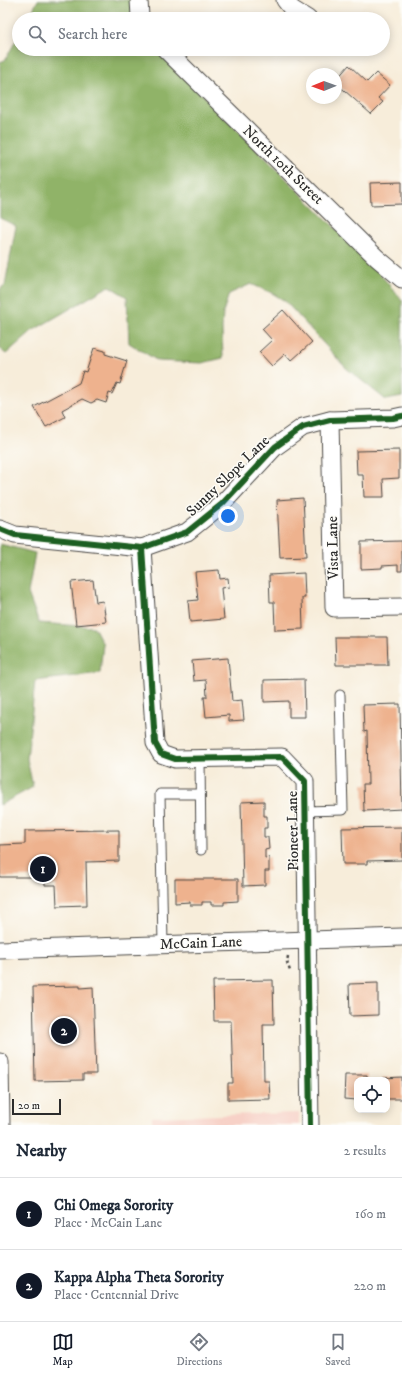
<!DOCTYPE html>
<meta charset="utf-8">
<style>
:root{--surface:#fff;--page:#f6f6f7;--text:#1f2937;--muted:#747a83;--line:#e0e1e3;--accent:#111827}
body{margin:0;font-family:"IM FELL DW Pica",serif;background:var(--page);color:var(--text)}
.controls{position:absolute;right:12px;bottom:12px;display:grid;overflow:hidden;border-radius:8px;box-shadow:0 2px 10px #0003}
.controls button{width:36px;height:36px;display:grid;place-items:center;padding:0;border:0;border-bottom:1px solid var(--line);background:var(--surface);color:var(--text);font:20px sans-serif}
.compass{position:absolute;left:306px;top:68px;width:36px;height:36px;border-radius:50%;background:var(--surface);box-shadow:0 2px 10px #0003;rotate:269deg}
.scale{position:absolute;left:12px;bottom:10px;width:49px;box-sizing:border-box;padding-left:4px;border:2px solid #2b2b2b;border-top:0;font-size:11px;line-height:14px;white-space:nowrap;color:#2b2b2b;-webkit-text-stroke:3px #fdfcf7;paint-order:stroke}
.you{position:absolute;left:228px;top:516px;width:14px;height:14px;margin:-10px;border:3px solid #fff;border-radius:50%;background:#1a73e8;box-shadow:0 0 0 6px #1a73e833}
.badge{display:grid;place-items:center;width:26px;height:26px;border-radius:50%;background:var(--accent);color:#fff;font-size:13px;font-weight:700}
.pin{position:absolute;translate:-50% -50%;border:2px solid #fff;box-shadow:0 1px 4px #0006}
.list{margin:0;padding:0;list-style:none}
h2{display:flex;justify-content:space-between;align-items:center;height:52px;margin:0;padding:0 16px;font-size:17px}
h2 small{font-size:13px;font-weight:400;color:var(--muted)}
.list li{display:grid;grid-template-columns:26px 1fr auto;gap:12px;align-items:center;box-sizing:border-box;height:72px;padding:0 16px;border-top:1px solid var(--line)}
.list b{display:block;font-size:15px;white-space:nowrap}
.list p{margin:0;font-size:13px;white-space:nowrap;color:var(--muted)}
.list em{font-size:13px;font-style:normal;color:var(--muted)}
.icon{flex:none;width:22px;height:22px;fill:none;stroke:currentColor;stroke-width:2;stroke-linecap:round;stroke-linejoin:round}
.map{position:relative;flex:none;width:402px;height:1125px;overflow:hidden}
.search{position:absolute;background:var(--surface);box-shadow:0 2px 10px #0003;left:12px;right:12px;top:12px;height:44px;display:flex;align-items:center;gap:10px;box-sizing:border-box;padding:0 14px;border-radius:22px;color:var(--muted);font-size:15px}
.sheet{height:196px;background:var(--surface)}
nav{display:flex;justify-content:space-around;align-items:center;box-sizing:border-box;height:56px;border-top:1px solid var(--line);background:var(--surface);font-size:11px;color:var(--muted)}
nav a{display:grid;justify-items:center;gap:2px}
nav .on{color:var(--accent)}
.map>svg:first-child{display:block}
</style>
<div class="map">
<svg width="402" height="1125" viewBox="0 0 402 1125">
<rect width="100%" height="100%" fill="#fdfcf7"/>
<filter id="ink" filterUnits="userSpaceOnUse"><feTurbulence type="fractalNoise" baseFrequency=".025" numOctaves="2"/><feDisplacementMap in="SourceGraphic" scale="8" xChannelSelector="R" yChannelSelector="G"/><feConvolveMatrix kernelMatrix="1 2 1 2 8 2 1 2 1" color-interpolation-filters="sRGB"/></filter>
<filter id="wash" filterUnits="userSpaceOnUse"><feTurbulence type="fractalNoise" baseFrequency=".012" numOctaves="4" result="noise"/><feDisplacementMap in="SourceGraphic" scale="16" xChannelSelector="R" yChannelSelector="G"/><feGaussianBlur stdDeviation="0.9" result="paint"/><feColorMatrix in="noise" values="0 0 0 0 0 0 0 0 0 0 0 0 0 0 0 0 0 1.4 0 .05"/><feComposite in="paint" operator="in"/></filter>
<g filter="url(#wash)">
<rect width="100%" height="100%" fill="#f7edda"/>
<polygon fill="#f7d1c7" points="299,1113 299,1125 152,1125 152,1117"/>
<g fill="#90b368" stroke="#5e6f4a">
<polygon points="38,0 135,0 137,19 28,19"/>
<polygon points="19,35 19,49 157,49 374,267 402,300 402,397 386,400 346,368 285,301 272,293 251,284 229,294 223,312 222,328 223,358 202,363 158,361 129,343 127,297 109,286 32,331 6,354 0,349 0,289 5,285 16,226 0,218 0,62 5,60"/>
<polygon points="0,544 35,553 28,593 39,623 94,627 103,644 100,673 35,681 27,759 33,787 0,805"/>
</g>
<g id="blocks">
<g fill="#eeb28e">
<polygon points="349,65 367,82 376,73 390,85 378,98 383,102 371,114 336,83 336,80"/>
<polygon points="402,182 402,204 371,205 370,183"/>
<polygon points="283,310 312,342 291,361 285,354 272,366 259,352 272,340 262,329"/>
<polygon points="94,348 105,351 105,354 127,361 120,384 117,383 112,394 109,393 106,403 97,400 91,403 82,399 62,410 65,417 46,427 34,407 79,383 83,371 86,372"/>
<polygon points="399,450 399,478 383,479 384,497 364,497 363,475 357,475 356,451"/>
<polygon points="303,498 306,557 280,558 277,500"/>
<polygon points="402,541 402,571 398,571 398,565 382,566 382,568 361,569 361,542"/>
<polygon points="219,570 220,579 228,578 229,587 221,588 224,619 190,622 188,601 198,600 195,572"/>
<polygon points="304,573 305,598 302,598 303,629 275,630 274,602 270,602 269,575"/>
<polygon points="93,580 96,602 103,601 106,622 76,625 71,582"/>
<polygon points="335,637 387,637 388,665 336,665"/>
<polygon points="228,658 232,701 242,700 244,720 229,721 229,715 206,717 204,697 207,697 206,680 194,681 192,661"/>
<polygon points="304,679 305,717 289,717 289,701 264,702 264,680"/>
<polygon points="400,704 402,809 364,811 363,784 368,784 367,731 364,732 363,705"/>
<polygon points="264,801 264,816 267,816 267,828 264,828 264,837 268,837 269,849 265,850 265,858 269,857 269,871 265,871 265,885 243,886 241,802"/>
<polygon points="402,827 402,860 367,861 367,864 343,864 342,828"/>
<polygon points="119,830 119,861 86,862 87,905 57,906 56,885 45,885 45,877 0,877 0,845 25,844 25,831"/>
<polygon points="175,879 238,879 238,901 224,902 224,905 211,905 211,902 202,902 202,905 190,905 190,902 175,903"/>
<polygon points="273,980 274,1024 263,1024 264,1081 269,1081 270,1099 228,1100 228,1083 233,1083 231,1021 214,1021 213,981"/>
<polygon points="378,983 378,1015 350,1016 349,984"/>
<polygon points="80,986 80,988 93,987 96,1074 83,1074 83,1080 35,1081 33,987"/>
<polygon points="345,1075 367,1075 367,1080 357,1080 357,1100 344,1099"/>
<polygon points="402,1077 402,1099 387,1099 387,1080 383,1080 383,1078"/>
</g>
</g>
</g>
<g filter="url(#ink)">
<use href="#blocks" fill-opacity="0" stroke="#4a4845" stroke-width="1"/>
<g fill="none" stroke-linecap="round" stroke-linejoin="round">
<g stroke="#4a4845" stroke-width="11">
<g id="service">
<polyline points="200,759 201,850"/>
<polyline points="305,811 343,810 340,695"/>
<polyline points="163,944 160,794 200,794"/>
</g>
</g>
<g stroke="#4a4845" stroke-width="19">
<g id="minor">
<polyline points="139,0 140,17 141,19"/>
<polyline points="285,0 292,9 308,19"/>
<polyline points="165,49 377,258 402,279"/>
<polyline points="330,420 334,608 402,607"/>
<polyline points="0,529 15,535 142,548 187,532 222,504 275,447 303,427 330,420 393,418 402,416"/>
<polyline points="142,548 155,743 161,754 175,759 282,757 305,781 310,1125"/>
<polyline points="0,950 402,937"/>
<polyline points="0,1062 1,1125"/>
</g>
</g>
<polyline stroke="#4a4845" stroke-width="2.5" stroke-dasharray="3 3" stroke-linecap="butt" points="288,956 287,962 290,971"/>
<use href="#service" stroke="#fff" stroke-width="9"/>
<use href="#minor" stroke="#fff" stroke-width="17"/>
<g stroke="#fdfcf7" stroke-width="8">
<g id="cycleway">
<polyline points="0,529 15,535 142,548 187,532 222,504 275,447 303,427 330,420 393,418 402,416"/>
<polyline points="142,548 155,743 161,754 175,759 282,757 305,781 310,1125"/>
</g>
</g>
<use href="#cycleway" stroke="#1b5e20" stroke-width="6"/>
</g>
</g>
<g text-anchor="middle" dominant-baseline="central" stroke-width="3" stroke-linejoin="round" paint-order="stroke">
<g font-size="15" fill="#2b2b2b" stroke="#fdfcf7">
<text transform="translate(283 165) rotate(44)">North 10th Street</text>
<text transform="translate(228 476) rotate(-44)">Sunny Slope Lane</text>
<text transform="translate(333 548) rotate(-91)">Vista Lane</text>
<text transform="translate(293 831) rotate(-91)">Pioneer Lane</text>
<text transform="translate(201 943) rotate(-2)">McCain Lane</text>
</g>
</g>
</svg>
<div class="controls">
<button><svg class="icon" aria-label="locate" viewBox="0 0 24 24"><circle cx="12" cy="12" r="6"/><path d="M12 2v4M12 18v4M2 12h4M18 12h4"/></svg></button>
</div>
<svg class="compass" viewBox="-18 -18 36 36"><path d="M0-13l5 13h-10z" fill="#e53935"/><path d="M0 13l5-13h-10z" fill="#747a83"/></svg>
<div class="scale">20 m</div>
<div class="you"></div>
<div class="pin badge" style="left:43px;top:869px">1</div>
<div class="pin badge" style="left:64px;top:1031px">2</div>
<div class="search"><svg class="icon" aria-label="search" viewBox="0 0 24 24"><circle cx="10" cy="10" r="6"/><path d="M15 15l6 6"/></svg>Search here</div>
</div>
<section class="sheet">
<h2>Nearby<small>2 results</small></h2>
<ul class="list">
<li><span class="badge">1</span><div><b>Chi Omega Sorority</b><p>Place · McCain Lane</p></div><em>160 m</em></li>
<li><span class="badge">2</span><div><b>Kappa Alpha Theta Sorority</b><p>Place · Centennial Drive</p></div><em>220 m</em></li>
</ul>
</section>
<nav>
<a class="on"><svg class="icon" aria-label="map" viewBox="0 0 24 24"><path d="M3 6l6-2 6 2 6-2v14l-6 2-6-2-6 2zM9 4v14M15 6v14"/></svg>Map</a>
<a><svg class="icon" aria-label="directions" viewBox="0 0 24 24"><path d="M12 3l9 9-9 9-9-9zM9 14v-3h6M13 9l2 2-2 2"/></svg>Directions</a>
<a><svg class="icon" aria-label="saved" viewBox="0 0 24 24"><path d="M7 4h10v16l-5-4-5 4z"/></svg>Saved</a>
</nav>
